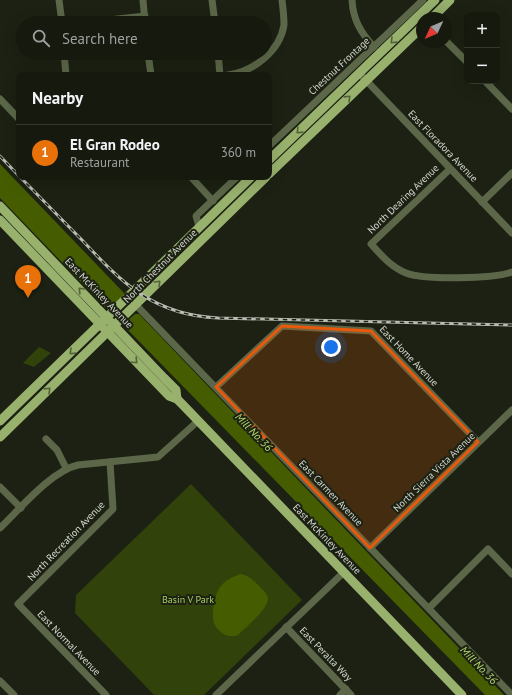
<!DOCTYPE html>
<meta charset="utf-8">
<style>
:root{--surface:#15190e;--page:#1e2217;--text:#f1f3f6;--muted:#9da09e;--line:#34382e;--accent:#a3b2fc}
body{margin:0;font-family:"PT Sans",sans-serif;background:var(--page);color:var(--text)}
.controls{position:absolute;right:12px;top:12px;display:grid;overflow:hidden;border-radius:8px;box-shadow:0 4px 16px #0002}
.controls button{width:36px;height:36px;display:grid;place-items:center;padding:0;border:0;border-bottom:1px solid var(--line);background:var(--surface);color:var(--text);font:20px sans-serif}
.compass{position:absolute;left:416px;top:12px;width:36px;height:36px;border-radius:50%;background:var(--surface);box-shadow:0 4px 16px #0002;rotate:226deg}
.you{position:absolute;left:331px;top:347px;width:14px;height:14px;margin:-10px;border:3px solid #fff;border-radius:50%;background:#1a73e8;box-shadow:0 0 0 6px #1a73e833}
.badge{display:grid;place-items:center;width:26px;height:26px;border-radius:50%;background:var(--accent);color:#fff;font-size:13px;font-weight:700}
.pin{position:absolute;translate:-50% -33px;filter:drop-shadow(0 1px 2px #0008)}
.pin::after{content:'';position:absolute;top:21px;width:14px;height:12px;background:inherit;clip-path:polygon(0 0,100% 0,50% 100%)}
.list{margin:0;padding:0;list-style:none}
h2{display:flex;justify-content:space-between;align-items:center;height:52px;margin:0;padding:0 16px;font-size:17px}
h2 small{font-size:13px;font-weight:400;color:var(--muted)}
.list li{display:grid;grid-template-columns:26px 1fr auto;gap:12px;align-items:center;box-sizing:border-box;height:56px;padding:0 16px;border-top:1px solid var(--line)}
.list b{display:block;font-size:15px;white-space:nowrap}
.list p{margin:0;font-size:13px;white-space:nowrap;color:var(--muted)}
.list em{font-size:13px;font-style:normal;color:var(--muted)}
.icon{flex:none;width:22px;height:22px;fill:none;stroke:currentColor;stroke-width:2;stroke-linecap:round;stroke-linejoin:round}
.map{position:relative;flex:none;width:512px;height:695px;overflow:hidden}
.search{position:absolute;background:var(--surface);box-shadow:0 4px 16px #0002;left:16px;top:16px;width:256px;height:44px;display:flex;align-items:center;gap:10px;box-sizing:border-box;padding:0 14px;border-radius:22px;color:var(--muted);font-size:15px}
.panel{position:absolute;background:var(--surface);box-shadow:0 4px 16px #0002;left:16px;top:72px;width:256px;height:108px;border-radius:8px}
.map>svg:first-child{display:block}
</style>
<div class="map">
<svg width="512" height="695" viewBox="0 0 512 695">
<rect width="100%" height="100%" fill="#1c2113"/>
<g fill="#31420a">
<polygon points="39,347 51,353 34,367 23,363"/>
<polygon points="191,484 302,600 204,695 154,695 75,613 76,595"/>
</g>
<g fill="#455d00">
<path d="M0,164L124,293C120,301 115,307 106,308L0,198Z"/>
<polygon points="135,314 139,314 504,695 485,695 126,328 126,322"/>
<path d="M240,574C249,575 253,580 260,587C263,590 268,594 268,599C267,610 246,627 238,635C228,640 214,630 213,619C212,610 215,592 221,586C225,580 233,577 240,574Z"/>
</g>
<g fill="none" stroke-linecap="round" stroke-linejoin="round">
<g stroke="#5b6748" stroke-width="7">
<polyline points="59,0 62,23"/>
<polyline points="143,0 145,23"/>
<polyline points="212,0 215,23"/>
<path d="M352,0C353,20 361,33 374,47"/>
<polyline points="82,23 145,16"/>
<polyline points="446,41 467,62"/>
<polyline points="64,53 66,75"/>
<polyline points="148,53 151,75"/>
<polyline points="218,53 220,75"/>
<polyline points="359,73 512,233"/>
<path d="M228,75C253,72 280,51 284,25C284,17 283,8 282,0"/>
<polyline points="485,81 512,109"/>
<polyline points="0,99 19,119"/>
<polyline points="269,146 423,0"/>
<path d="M450,169L371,244C381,255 391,267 406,273C423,280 494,279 512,272"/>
<polyline points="191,177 213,201"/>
<polyline points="482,202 512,173"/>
<polyline points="199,226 196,216 237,177"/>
<polyline points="136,305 512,695"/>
<polyline points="216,387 282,326 371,331 478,442"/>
<polyline points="46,439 57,450 66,468"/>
<polyline points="0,487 21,508"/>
<path d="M0,528C20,509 51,471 78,465L158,457L198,421"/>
<polyline points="370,548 512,410"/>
<polyline points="429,608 488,549 512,574"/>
<polyline points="286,627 351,695"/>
<polyline points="0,681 14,695"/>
<polyline points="106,695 18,604 113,509 110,462"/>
<polyline points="216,695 344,572"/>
<polyline points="340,695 346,689"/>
</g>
<g stroke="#98b16d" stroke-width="9">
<polyline points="432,18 450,0"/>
<polyline points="269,160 435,0"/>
<polyline points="269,174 422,27"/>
<polyline points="0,206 164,378 176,390 177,399"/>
<polyline points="0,220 169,396 177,399 183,405 462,695"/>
<polyline points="0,421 251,177"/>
<polyline points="0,437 266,177"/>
</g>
<g stroke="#b8bcb3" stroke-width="3">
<g id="rail">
<polyline points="0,156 19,176"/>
<path d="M20,177C41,198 61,219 82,240C123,284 154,315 218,318L512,325"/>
</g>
</g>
<use href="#rail" stroke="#1c2113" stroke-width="1.5" stroke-dasharray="4.5" stroke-linecap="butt"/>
</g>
<defs><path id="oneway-chevron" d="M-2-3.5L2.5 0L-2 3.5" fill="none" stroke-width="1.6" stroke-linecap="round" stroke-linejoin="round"/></defs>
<g stroke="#54623b">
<use href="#oneway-chevron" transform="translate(393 41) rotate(136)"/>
<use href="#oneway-chevron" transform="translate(348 98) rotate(-44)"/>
<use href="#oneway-chevron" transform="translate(299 131) rotate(136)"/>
<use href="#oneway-chevron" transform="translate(158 283) rotate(-45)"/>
<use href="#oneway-chevron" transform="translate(81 290) rotate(-134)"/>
<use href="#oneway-chevron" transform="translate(72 352) rotate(136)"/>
<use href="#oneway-chevron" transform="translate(135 361) rotate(46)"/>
<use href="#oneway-chevron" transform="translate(48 390) rotate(-44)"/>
</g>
<path fill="#e8590c" fill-opacity="0.2" stroke="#e8590c" stroke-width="3" stroke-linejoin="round" d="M282,326L371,331L478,442L370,548L216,387Z"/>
<g text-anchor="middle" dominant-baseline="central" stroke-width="4" stroke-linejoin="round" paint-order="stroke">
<g font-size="10" fill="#d4d8cf" stroke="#1c2113">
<text transform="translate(339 66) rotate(-43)">Chestnut Frontage</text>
<text transform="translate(443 146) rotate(46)">East Floradora Avenue</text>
<text transform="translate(403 199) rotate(-44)">North Dearing Avenue</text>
<text transform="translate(160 266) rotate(-45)">North Chestnut Avenue</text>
<text transform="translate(99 293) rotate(46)">East McKinley Avenue</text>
<text transform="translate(409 356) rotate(46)">East Home Avenue</text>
<text transform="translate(434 472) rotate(-44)">North Sierra Vista Avenue</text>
<text transform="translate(331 493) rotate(46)">East Carmen Avenue</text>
<text transform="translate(327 539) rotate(46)">East McKinley Avenue</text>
<text transform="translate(66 541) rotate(-46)">North Recreation Avenue</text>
<text transform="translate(69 643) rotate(46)">East Normal Avenue</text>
<text transform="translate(326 654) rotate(46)">East Peralta Way</text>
</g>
<g font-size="10" fill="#a9cf63" stroke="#1c2113">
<text x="188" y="599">Basin V Park</text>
</g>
<g font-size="11" font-style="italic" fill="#b0d66a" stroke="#1c2113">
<text transform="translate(254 432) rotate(46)">Mill No. 36</text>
<text transform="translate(479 665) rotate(46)">Mill No. 36</text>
</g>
</g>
</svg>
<div class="controls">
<button>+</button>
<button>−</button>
</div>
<svg class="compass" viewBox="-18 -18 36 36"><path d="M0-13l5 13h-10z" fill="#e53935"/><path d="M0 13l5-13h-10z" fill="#9da09e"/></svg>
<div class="you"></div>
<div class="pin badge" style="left:28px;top:298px;background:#e8710a">1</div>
<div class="search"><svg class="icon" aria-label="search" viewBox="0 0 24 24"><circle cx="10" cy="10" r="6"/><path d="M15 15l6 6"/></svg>Search here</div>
<section class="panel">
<h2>Nearby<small></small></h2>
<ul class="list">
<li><span class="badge" style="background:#e8710a">1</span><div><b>El Gran Rodeo</b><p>Restaurant</p></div><em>360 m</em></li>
</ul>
</section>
</div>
